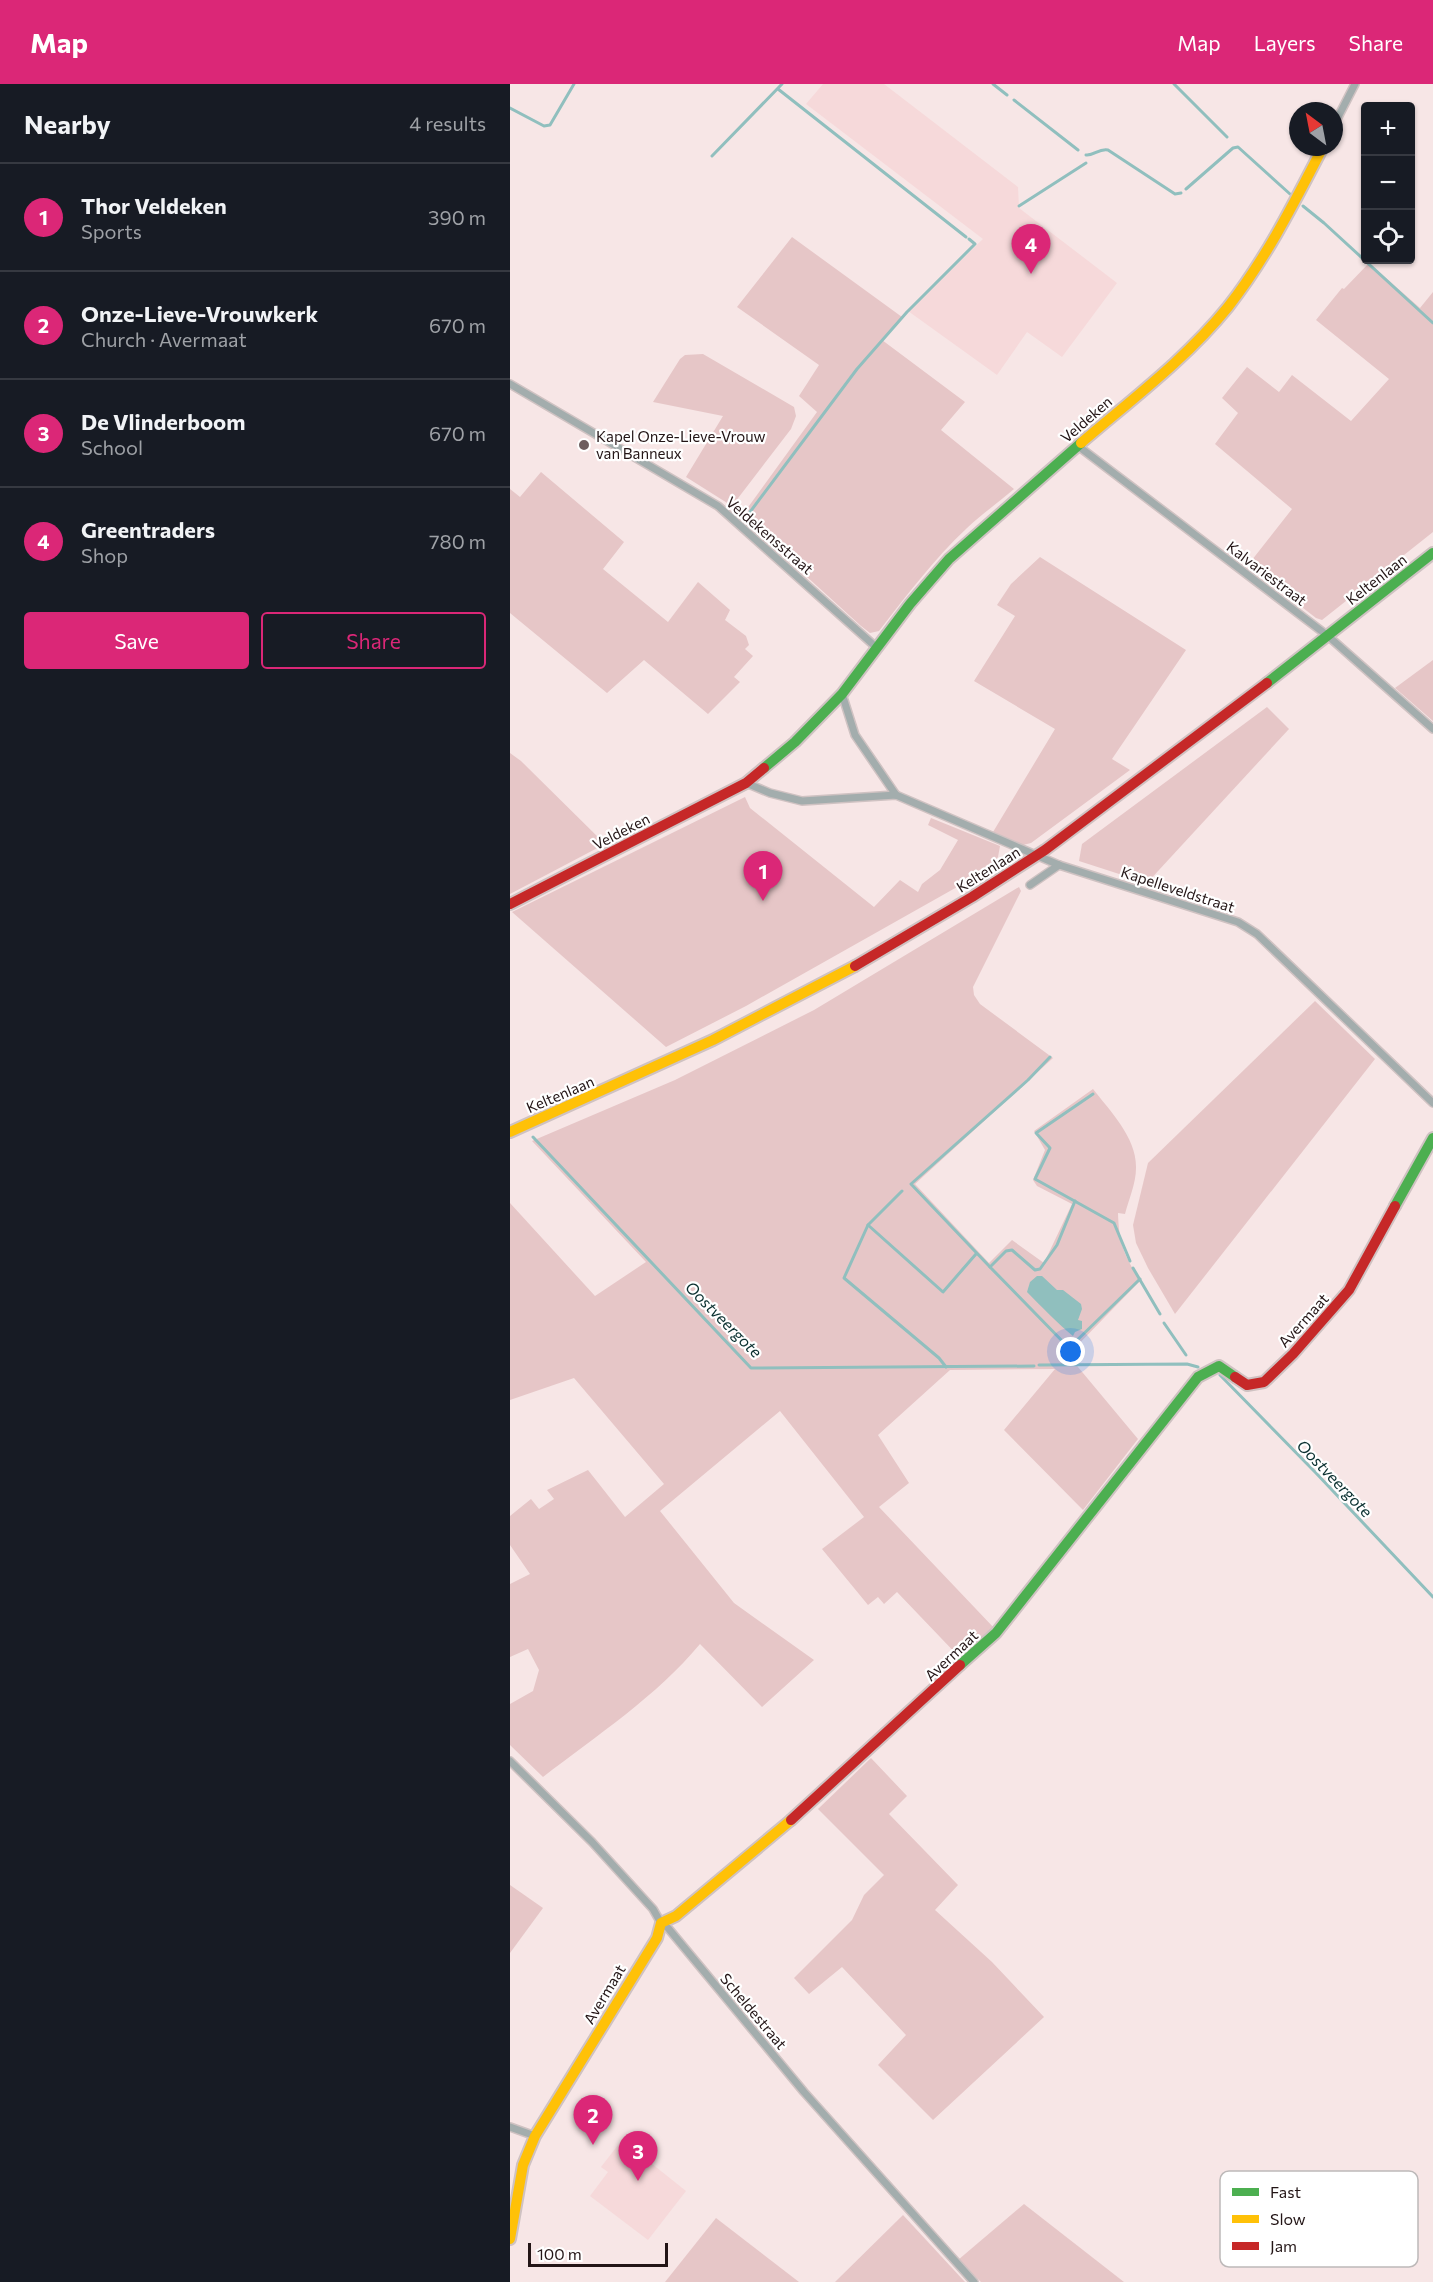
<!DOCTYPE html>
<meta charset="utf-8">
<style>
:root{--surface:#171b24;--page:#242831;--text:#f1f3f6;--muted:#9ea1a6;--line:#363941;--accent:#db2777}
body{margin:0;font-family:Commissioner,sans-serif;background:var(--page);color:var(--text)}
.controls{position:absolute;right:18px;top:18px;display:grid;overflow:hidden;border-radius:6px;box-shadow:0 2px 4px #0004}
.controls button{width:54px;height:54px;display:grid;place-items:center;padding:0;border:0;border-bottom:2px solid var(--line);background:var(--surface);color:var(--text);font:30px sans-serif}
.compass{position:absolute;left:779px;top:18px;width:54px;height:54px;border-radius:50%;background:var(--surface);box-shadow:0 2px 4px #0004;rotate:328deg}
.scale{position:absolute;left:18px;bottom:15px;width:140px;box-sizing:border-box;padding-left:6px;border:3px solid #231516;border-top:0;font-size:16px;line-height:21px;white-space:nowrap;color:#231516;-webkit-text-stroke:4px #fff;paint-order:stroke}
.you{position:absolute;left:561px;top:1268px;width:21px;height:21px;margin:-15px;border:4px solid #fff;border-radius:50%;background:#1a73e8;box-shadow:0 0 0 9px #1a73e833}
.badge{display:grid;place-items:center;width:39px;height:39px;border-radius:50%;background:var(--accent);color:#fff;font-size:20px;font-weight:700}
.pin{position:absolute;translate:-50% -50px;filter:drop-shadow(0 2px 3px #0008)}
.pin::after{content:'';position:absolute;top:32px;width:21px;height:18px;background:inherit;clip-path:polygon(0 0,100% 0,50% 100%)}
.list{margin:0;padding:0;list-style:none}
h2{display:flex;justify-content:space-between;align-items:center;height:78px;margin:0;padding:0 24px;font-size:26px}
h2 small{font-size:20px;font-weight:400;color:var(--muted)}
.list li{display:grid;grid-template-columns:39px 1fr auto;gap:18px;align-items:center;box-sizing:border-box;height:108px;padding:0 24px;border-top:2px solid var(--line)}
.list b{display:block;font-size:22px;white-space:nowrap}
.list p{margin:0;font-size:20px;white-space:nowrap;color:var(--muted)}
.list em{font-size:20px;font-style:normal;color:var(--muted)}
.actions{display:flex;gap:12px;padding:18px 24px}
.actions a{flex:1;padding:14px 0;border:2px solid var(--accent);border-radius:6px;text-align:center;font-size:21px;color:var(--accent)}
.actions .main{background:var(--accent);color:#fff}
.icon{flex:none;width:33px;height:33px;fill:none;stroke:currentColor;stroke-width:2;stroke-linecap:round;stroke-linejoin:round}
.map{position:relative;flex:none;width:923px;height:2198px;overflow:hidden}
header{display:flex;align-items:center;gap:36px;box-sizing:border-box;height:84px;padding:0 30px;background:var(--accent);color:#fff}
header strong{font-size:28px}
nav{display:flex;gap:33px;margin-inline-start:auto;font-size:21px}
main{display:flex}
aside{flex:1;background:var(--surface)}
.map>svg:first-child{display:block}
</style>
<header>
<strong>Map</strong>
<nav><a>Map</a><a>Layers</a><a>Share</a></nav>
</header>
<main>
<aside>
<h2>Nearby<small>4 results</small></h2>
<ul class="list">
<li><span class="badge">1</span><div><b>Thor Veldeken</b><p>Sports</p></div><em>390 m</em></li>
<li><span class="badge">2</span><div><b>Onze-Lieve-Vrouwkerk</b><p>Church · Avermaat</p></div><em>670 m</em></li>
<li><span class="badge">3</span><div><b>De Vlinderboom</b><p>School</p></div><em>670 m</em></li>
<li><span class="badge">4</span><div><b>Greentraders</b><p>Shop</p></div><em>780 m</em></li>
</ul>
<div class="actions"><a class="main">Save</a><a>Share</a></div>
</aside>
<div class="map">
<svg width="923" height="2198" viewBox="0 0 923 2198">
<rect width="100%" height="100%" fill="#f7e6e6"/>
<g fill="#f6d9da">
<polygon points="313,0 374,0 508,103 509,124 607,199 552,273 517,248 487,291 398,227 473,155 296,20"/>
<polygon points="112,2056 176,2107 138,2156 80,2112 98,2088 91,2083"/>
</g>
<g fill="#e6c6c7">
<path d="M282,153L392,233L372,256L455,318L431,346L504,405C489,418 472,430 457,444C424,475 397,511 369,547L360,549L351,542L231,433L307,328L289,312L309,281L227,223Z"/>
<polygon points="859,179 910,224 923,208 923,448 812,536 806,534 738,481 782,425 705,360 728,329 712,314 737,283 769,308 782,291 841,337 879,295 806,236 832,204 834,205"/>
<polygon points="193,270 284,323 286,332 281,345 222,422 176,393 213,332 143,318 170,275 175,271"/>
<polygon points="31,388 114,458 93,485 158,538 188,498 220,526 215,536 236,552 239,561 235,565 243,572 224,593 230,598 198,630 134,576 97,609 0,529 0,405 10,413"/>
<polygon points="530,473 676,566 602,675 620,686 521,759 513,761 483,748 545,645 464,597 505,532 487,521 501,500"/>
<polygon points="923,576 923,637 885,604"/>
<polygon points="757,623 779,645 637,799 569,777 572,760"/>
<polygon points="0,669 11,677 95,760 0,810"/>
<polygon points="235,713 240,724 364,823 390,796 408,808 412,800 430,786 448,756 418,741 421,734 490,762 488,773 479,785 236,922 156,963 2,828"/>
<path d="M509,803L511,807L463,903L464,911L470,920L543,974L405,1100L479,1179L502,1156L534,1179L562,1120L527,1102L523,1096L535,1066L524,1047L583,1005C600,1027 627,1054 626,1084C626,1099 619,1115 615,1130L608,1129C609,1161 614,1170 630,1197L558,1271L628,1355L573,1426L494,1346L545,1285L440,1286L368,1351L399,1399L369,1423L485,1545L452,1576L387,1508L374,1520L368,1513L358,1521L312,1465L354,1433L270,1327L150,1427L224,1519L304,1576L252,1623L190,1560C147,1612 86,1652 33,1693L0,1661V1620L23,1607L29,1586L18,1565L0,1573V1500L20,1490L0,1461V1432L21,1415L29,1425L44,1415L37,1406L78,1386L115,1433L154,1400L64,1294L0,1316V1119L85,1212L136,1178L22,1057L165,996L304,926Z"/>
<polygon points="805,917 865,975 665,1230 638,1184 626,1159 623,1141 638,1079"/>
<polygon points="361,1674 397,1712 379,1730 448,1801 425,1826 482,1878 534,1933 423,2036 368,1981 396,1951 332,1883 299,1910 284,1894 342,1836 354,1811 374,1791 308,1725"/>
<polygon points="0,1801 33,1824 0,1869"/>
<polygon points="514,2120 614,2198 471,2198 448,2176"/>
<polygon points="393,2131 455,2198 325,2198"/>
<polygon points="206,2134 289,2198 155,2198"/>
</g>
<path fill="#90bfbe" d="M527,1192H532L547,1206H553L571,1220L572,1225L568,1236L572,1237V1245L565,1248L563,1252C547,1239 532,1223 517,1208L520,1198Z"/>
<g fill="none" stroke-linecap="round" stroke-linejoin="round">
<g stroke="#90bfbe" stroke-width="3">
<polyline points="483,0 497,11"/>
<polyline points="664,0 717,53"/>
<polyline points="268,5 456,153"/>
<polyline points="504,16 568,66"/>
<polyline points="0,24 34,42 40,41 64,0"/>
<path d="M576,71C584,72 589,64 598,66L665,110L671,109"/>
<polyline points="202,72 272,0"/>
<polyline points="676,105 723,64 728,63 780,110"/>
<polyline points="509,122 576,79"/>
<polyline points="793,122 814,139 923,239"/>
<polyline points="237,432 347,285 397,228 465,160 459,155"/>
<polyline points="583,1010 526,1049 540,1064 525,1095 604,1139 620,1177"/>
<polyline points="23,1053 241,1284 524,1282"/>
<polyline points="392,1107 358,1141 433,1208 466,1170"/>
<polyline points="565,1117 547,1161 530,1185 525,1186 502,1166 496,1167 480,1183 559,1264 630,1195"/>
<polyline points="358,1141 334,1194 429,1274 436,1283"/>
<polyline points="480,1183 401,1100 518,996 540,973"/>
<polyline points="623,1184 650,1230"/>
<polyline points="654,1239 676,1271"/>
<polyline points="529,1281 677,1280 688,1283"/>
<polyline points="710,1291 806,1389 923,1513"/>
</g>
<g stroke="#cfc2c2" stroke-width="10">
<g id="street">
<polyline points="824,41 845,0"/>
<polyline points="0,300 208,422 367,564"/>
<polyline points="568,362 818,552 923,645"/>
<polyline points="332,610 345,651 386,711"/>
<polyline points="236,699 260,709 292,717 386,711 549,781 728,838 747,850 923,1019"/>
<polyline points="520,801 549,781"/>
<polyline points="0,1677 82,1758 143,1825 151,1839 158,1844 294,2008 464,2198"/>
<polyline points="0,2043 25,2052"/>
</g>
</g>
<g stroke="#cfc2c2" stroke-width="14">
<g id="fast">
<polyline points="757,599 923,469"/>
<polyline points="254,684 285,658 332,610 400,520 439,475 571,359"/>
<polyline points="885,1122 923,1054"/>
<polyline points="450,1581 486,1549 688,1293 709,1282 725,1293"/>
</g>
</g>
<g stroke="#cfc2c2" stroke-width="14">
<g id="slow">
<path d="M571,359C621,316 676,275 718,223C757,173 784,119 813,63"/>
<polyline points="0,1048 203,956 345,882"/>
<polyline points="0,2155 13,2081 25,2052 147,1854 151,1839 166,1832 281,1736"/>
</g>
</g>
<g stroke="#cfc2c2" stroke-width="14">
<g id="jam">
<polyline points="0,820 236,699 254,684"/>
<polyline points="345,882 462,813 535,766 757,599"/>
<polyline points="725,1293 737,1301 754,1298 783,1270 839,1206 885,1122"/>
<polyline points="281,1736 450,1581"/>
</g>
</g>
<use href="#street" stroke="#a3adad" stroke-width="7"/>
<use href="#fast" stroke="#4caf50" stroke-width="10"/>
<use href="#slow" stroke="#ffc107" stroke-width="10"/>
<use href="#jam" stroke="#c62828" stroke-width="10"/>
</g>
<circle fill="#6d5e5f" stroke="#fff" stroke-width="2" cx="74" cy="361" r="6"/>
<g text-anchor="middle" dominant-baseline="central" stroke-width="4.5" stroke-linejoin="round" paint-order="stroke">
<g font-size="15" fill="#231516" stroke="#fff">
<text transform="translate(576 335) rotate(-41)">Veldeken</text>
<text transform="translate(260 451) rotate(41)">Veldekensstraat</text>
<text transform="translate(757 489) rotate(37)">Kalvariestraat</text>
<text transform="translate(866 495) rotate(-38)">Keltenlaan</text>
<text transform="translate(111 747) rotate(-27)">Veldeken</text>
<text transform="translate(478 785) rotate(-32)">Keltenlaan</text>
<text transform="translate(668 805) rotate(18)">Kapelleveldstraat</text>
<text transform="translate(50 1010) rotate(-23)">Keltenlaan</text>
<text transform="translate(793 1236) rotate(-48)">Avermaat</text>
<text transform="translate(441 1571) rotate(-43)">Avermaat</text>
<text transform="translate(94 1910) rotate(-59)">Avermaat</text>
<text transform="translate(244 1927) rotate(50)">Scheldestraat</text>
</g>
<g font-size="15" fill="#231516" stroke="#fff" text-anchor="start">
<text x="86" y="352">Kapel Onze-Lieve-Vrouw<tspan x="86" dy="17">van Banneux</tspan></text>
</g>
<g font-size="16" font-style="italic" fill="#092f2f" stroke="#fff">
<text transform="translate(214 1235) rotate(45)">Oostveergote</text>
<text transform="translate(825 1394) rotate(46)">Oostveergote</text>
</g>
</g>
<rect x="710" y="2087" width="198" height="96" rx="9" fill="#fff" stroke="#bdb9b9" stroke-width="1.5"/>
<rect x="722" y="2104" width="27" height="8" fill="#4caf50"/>
<rect x="722" y="2131" width="27" height="8" fill="#ffc107"/>
<rect x="722" y="2158" width="27" height="8" fill="#c62828"/>
<g font-size="16" fill="#231516">
<text x="760" y="2114">Fast</text>
<text x="760" y="2141">Slow</text>
<text x="760" y="2168">Jam</text>
</g>
</svg>
<div class="controls">
<button>+</button>
<button>−</button>
<button><svg class="icon" aria-label="locate" viewBox="0 0 24 24"><circle cx="12" cy="12" r="6"/><path d="M12 2v4M12 18v4M2 12h4M18 12h4"/></svg></button>
</div>
<svg class="compass" viewBox="-18 -18 36 36"><path d="M0-13l5 13h-10z" fill="#e53935"/><path d="M0 13l5-13h-10z" fill="#9ea1a6"/></svg>
<div class="scale">100 m</div>
<div class="you"></div>
<div class="pin badge" style="left:253px;top:817px">1</div>
<div class="pin badge" style="left:83px;top:2061px">2</div>
<div class="pin badge" style="left:128px;top:2097px">3</div>
<div class="pin badge" style="left:521px;top:190px">4</div>
</div>
</main>
